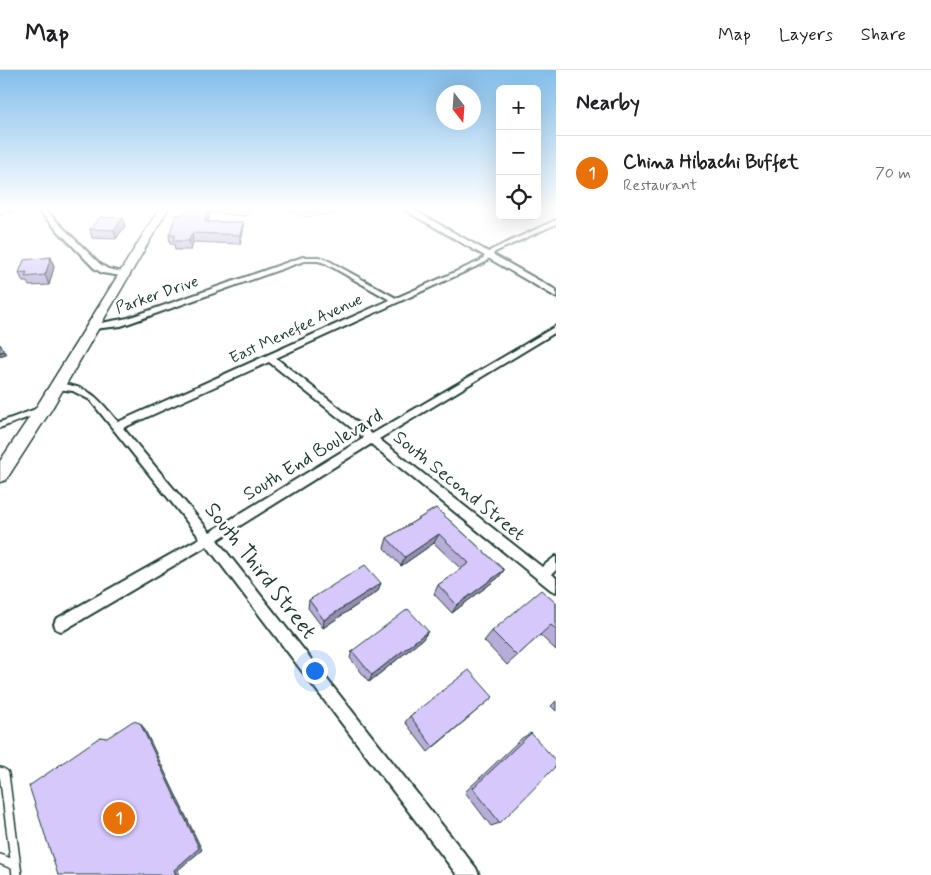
<!DOCTYPE html>
<meta charset="utf-8">
<style>
:root{--surface:#fff;--page:#f2f2f2;--text:#202124;--muted:#757577;--line:#e0e0e0;--accent:#db2777}
body{margin:0;font-family:Mynerve,sans-serif;background:var(--page);color:var(--text)}
.controls{position:absolute;right:15px;top:15px;display:grid;overflow:hidden;border-radius:8px;box-shadow:0 5px 20px #0002}
.controls button{width:45px;height:45px;display:grid;place-items:center;padding:0;border:0;border-bottom:1px solid var(--line);background:var(--surface);color:var(--text);font:25px sans-serif}
.compass{position:absolute;left:436px;top:15px;width:45px;height:45px;border-radius:50%;background:var(--surface);box-shadow:0 5px 20px #0002;rotate:163deg}
.you{position:absolute;left:314px;top:600px;width:18px;height:18px;margin:-12px;border:4px solid #fff;border-radius:50%;background:#1a73e8;box-shadow:0 0 0 8px #1a73e833}
.badge{display:grid;place-items:center;width:32px;height:32px;border-radius:50%;background:var(--accent);color:#fff;font-size:16px;font-weight:700}
.pin{position:absolute;translate:-50% -50%;border:2px solid #fff;box-shadow:0 1px 5px #0006}
.list{margin:0;padding:0;list-style:none}
h2{display:flex;justify-content:space-between;align-items:center;height:65px;margin:0;padding:0 20px;font-size:21px}
h2 small{font-size:16px;font-weight:400;color:var(--muted)}
.list li{display:grid;grid-template-columns:32px 1fr auto;gap:15px;align-items:center;box-sizing:border-box;height:75px;padding:0 20px;border-top:1px solid var(--line)}
.list b{display:block;font-size:19px;white-space:nowrap}
.list p{margin:0;font-size:16px;white-space:nowrap;color:var(--muted)}
.list em{font-size:16px;font-style:normal;color:var(--muted)}
.icon{flex:none;width:28px;height:28px;fill:none;stroke:currentColor;stroke-width:2;stroke-linecap:round;stroke-linejoin:round}
.map{position:relative;flex:none;width:556px;height:805px;overflow:hidden}
header{display:flex;align-items:center;gap:30px;box-sizing:border-box;height:70px;padding:0 25px;background:var(--surface);border-bottom:1px solid var(--line)}
header strong{font-size:24px}
nav{display:flex;gap:28px;margin-inline-start:auto;font-size:18px}
main{display:flex}
aside{flex:1;background:var(--surface)}
.map>svg:first-child{display:block}
</style>
<header>
<strong>Map</strong>
<nav><a>Map</a><a>Layers</a><a>Share</a></nav>
</header>
<main>
<div class="map">
<svg width="556" height="805" viewBox="0 0 556 805">
<rect width="100%" height="100%" fill="#fff"/>
<filter id="ink" filterUnits="userSpaceOnUse"><feTurbulence type="fractalNoise" baseFrequency=".02" numOctaves="2"/><feDisplacementMap in="SourceGraphic" scale="10" xChannelSelector="R" yChannelSelector="G"/><feConvolveMatrix kernelMatrix="1 2 1 2 8 2 1 2 1" color-interpolation-filters="sRGB"/></filter>
<g filter="url(#ink)">
<g fill="none" stroke-linecap="round" stroke-linejoin="round">
<g stroke="#1f3d34" stroke-width="5">
<g id="service-far2">
<polyline points="200,139 245,144 249,139"/>
<polyline points="290,139 306,145 350,139"/>
<polyline points="0,142 12,139"/>
</g>
</g>
<g stroke="#1f3d34" stroke-width="9">
<polyline id="service-far1" points="0,355 38,341"/>
</g>
<g stroke="#1f3d34" stroke-width="12">
<g id="service">
<polyline points="0,702 4,704 17,805"/>
<polyline points="0,789 15,795"/>
</g>
</g>
<g stroke="#1f3d34" stroke-width="4">
<path id="minor" d="M556,150V154L495,182L484,193L276,288L372,364L556,256V262L379,369L542,497L556,486V500L552,504L556,508V522L551,520L371,374L217,470L476,798L479,805H457L207,476L66,559L61,561L56,559L54,554L56,549L200,468L90,330L73,321L57,319L52,316L57,313C91,317 97,327 118,352L390,230L325,193L318,191H304L121,256L93,259L89,257L90,255L128,248L303,187H319L329,191L396,228L480,191L491,180ZM269,292L364,368L210,462L123,358Z"/>
</g>
<g stroke="#1f3d34" stroke-width="4">
<g id="tertiary">
<polygon points="37,139 44,139 100,194 108,199 128,203 128,207 102,203 94,198"/>
<polygon points="403,139 412,139 556,220 556,227"/>
</g>
</g>
<g stroke="#1f3d34" stroke-width="3">
<polygon id="primary" points="159,139 168,139 51,340 6,410 0,412 0,391 37,336"/>
</g>
<use href="#service-far2" stroke="#fff" stroke-width="3"/>
<use href="#service-far1" stroke="#fff" stroke-width="5.5"/>
<use href="#service" stroke="#fff" stroke-width="9"/>
<use href="#minor" fill="#fff" fill-rule="evenodd"/>
<use href="#tertiary" fill="#fff" fill-rule="evenodd"/>
<use href="#primary" fill="#fff" fill-rule="evenodd"/>
</g>
<g fill="#b8acd8" stroke="#1f3d34">
<polygon points="188,139 210,139 210,144 208,152 243,152 243,161 240,174 193,172 191,180 175,180 174,174 170,174 169,165 182,145"/>
<polygon points="125,156 116,169 92,168 90,159"/>
<polygon points="51,187 54,197 49,215 29,216 27,212 23,212 19,203"/>
<polygon points="436,438 504,500 498,508 452,543 434,524 438,515 461,499 434,473 401,496 384,478 387,468"/>
<polygon points="378,521 323,558 308,538 309,530"/>
<polygon points="556,533 556,580 540,565 507,595 484,571 492,561"/>
<polygon points="428,561 423,569 369,612 350,588 352,581"/>
<polygon points="493,627 428,682 405,652 410,646"/>
<polygon points="556,631 556,641 551,636"/>
<polygon points="531,663 500,753 491,756 465,722 522,668"/>
</g>
<g fill="#968cb0" stroke="#1f3d34">
<polygon points="208,139 210,139 210,144 206,160 205,152"/>
<polygon points="123,148 125,156 116,169 114,160"/>
<polygon points="243,152 243,161 240,174 240,165"/>
<polygon points="192,163 193,172 191,180 189,171"/>
<polygon points="51,187 54,197 49,215 45,205"/>
<polygon points="4,281 6,284 0,286 0,282"/>
<polygon points="439,464 434,473 401,496 405,487"/>
<polygon points="504,500 498,508 452,543 457,535"/>
<polygon points="381,513 378,521 323,558 324,550"/>
<polygon points="428,561 423,569 369,612 372,605"/>
<polygon points="140,653 144,658 202,780 178,800 180,805 176,805 174,800"/>
</g>
<g fill="#d6c8fb" stroke="#1f3d34">
<polygon points="188,139 208,139 205,152 243,152 240,165 192,163 189,171 173,171 175,165 169,165 176,145 182,145"/>
<polygon points="100,147 123,148 114,160 90,159"/>
<polygon points="51,187 45,205 25,207 27,202 19,203 24,190"/>
<polygon points="0,274 4,281 0,282"/>
<polygon points="436,438 504,500 457,535 438,515 469,493 439,464 405,487 387,468"/>
<polygon points="365,495 381,513 324,550 309,530"/>
<polygon points="541,520 556,533 556,559 551,555 517,586 492,561"/>
<polygon points="408,539 428,561 372,605 352,581"/>
<polygon points="469,600 493,627 433,677 410,646"/>
<polygon points="133,651 140,653 199,778 174,800 176,805 58,805 29,716 100,667 107,668"/>
<polygon points="531,663 556,691 556,696 500,753 473,718"/>
</g>
</g>
<linearGradient id="sky" x2="0" y2="1"><stop stop-color="#83bfeb"/><stop offset="0.55" stop-color="#fff"/><stop offset="1" stop-color="#fff" stop-opacity="0"/></linearGradient>
<rect width="556" height="252" fill="url(#sky)"/>
<g text-anchor="middle" dominant-baseline="central" stroke-width="5" stroke-linejoin="round" paint-order="stroke">
<g font-size="16" fill="#1f3d34" stroke="#fff">
<text transform="translate(157 225) rotate(-19)">Parker Drive</text>
<text transform="translate(296 259) rotate(-25)">East Menefee Avenue</text>
</g>
<g font-size="19" fill="#1f3d34" stroke="#fff">
<text transform="translate(313 385) rotate(-31)">South End Boulevard</text>
<text transform="translate(459 416) rotate(39)">South Second Street</text>
</g>
<g font-size="22" fill="#1f3d34" stroke="#fff">
<text transform="translate(260 501) rotate(52)">South Third Street</text>
</g>
</g>
</svg>
<div class="controls">
<button>+</button>
<button>−</button>
<button><svg class="icon" aria-label="locate" viewBox="0 0 24 24"><circle cx="12" cy="12" r="6"/><path d="M12 2v4M12 18v4M2 12h4M18 12h4"/></svg></button>
</div>
<svg class="compass" viewBox="-18 -18 36 36"><path d="M0-13l5 13h-10z" fill="#e53935"/><path d="M0 13l5-13h-10z" fill="#757577"/></svg>
<div class="you"></div>
<div class="pin badge" style="left:119px;top:748px;background:#e8710a">1</div>
</div>
<aside>
<h2>Nearby<small></small></h2>
<ul class="list">
<li><span class="badge" style="background:#e8710a">1</span><div><b>China Hibachi Buffet</b><p>Restaurant</p></div><em>70 m</em></li>
</ul>
</aside>
</main>
